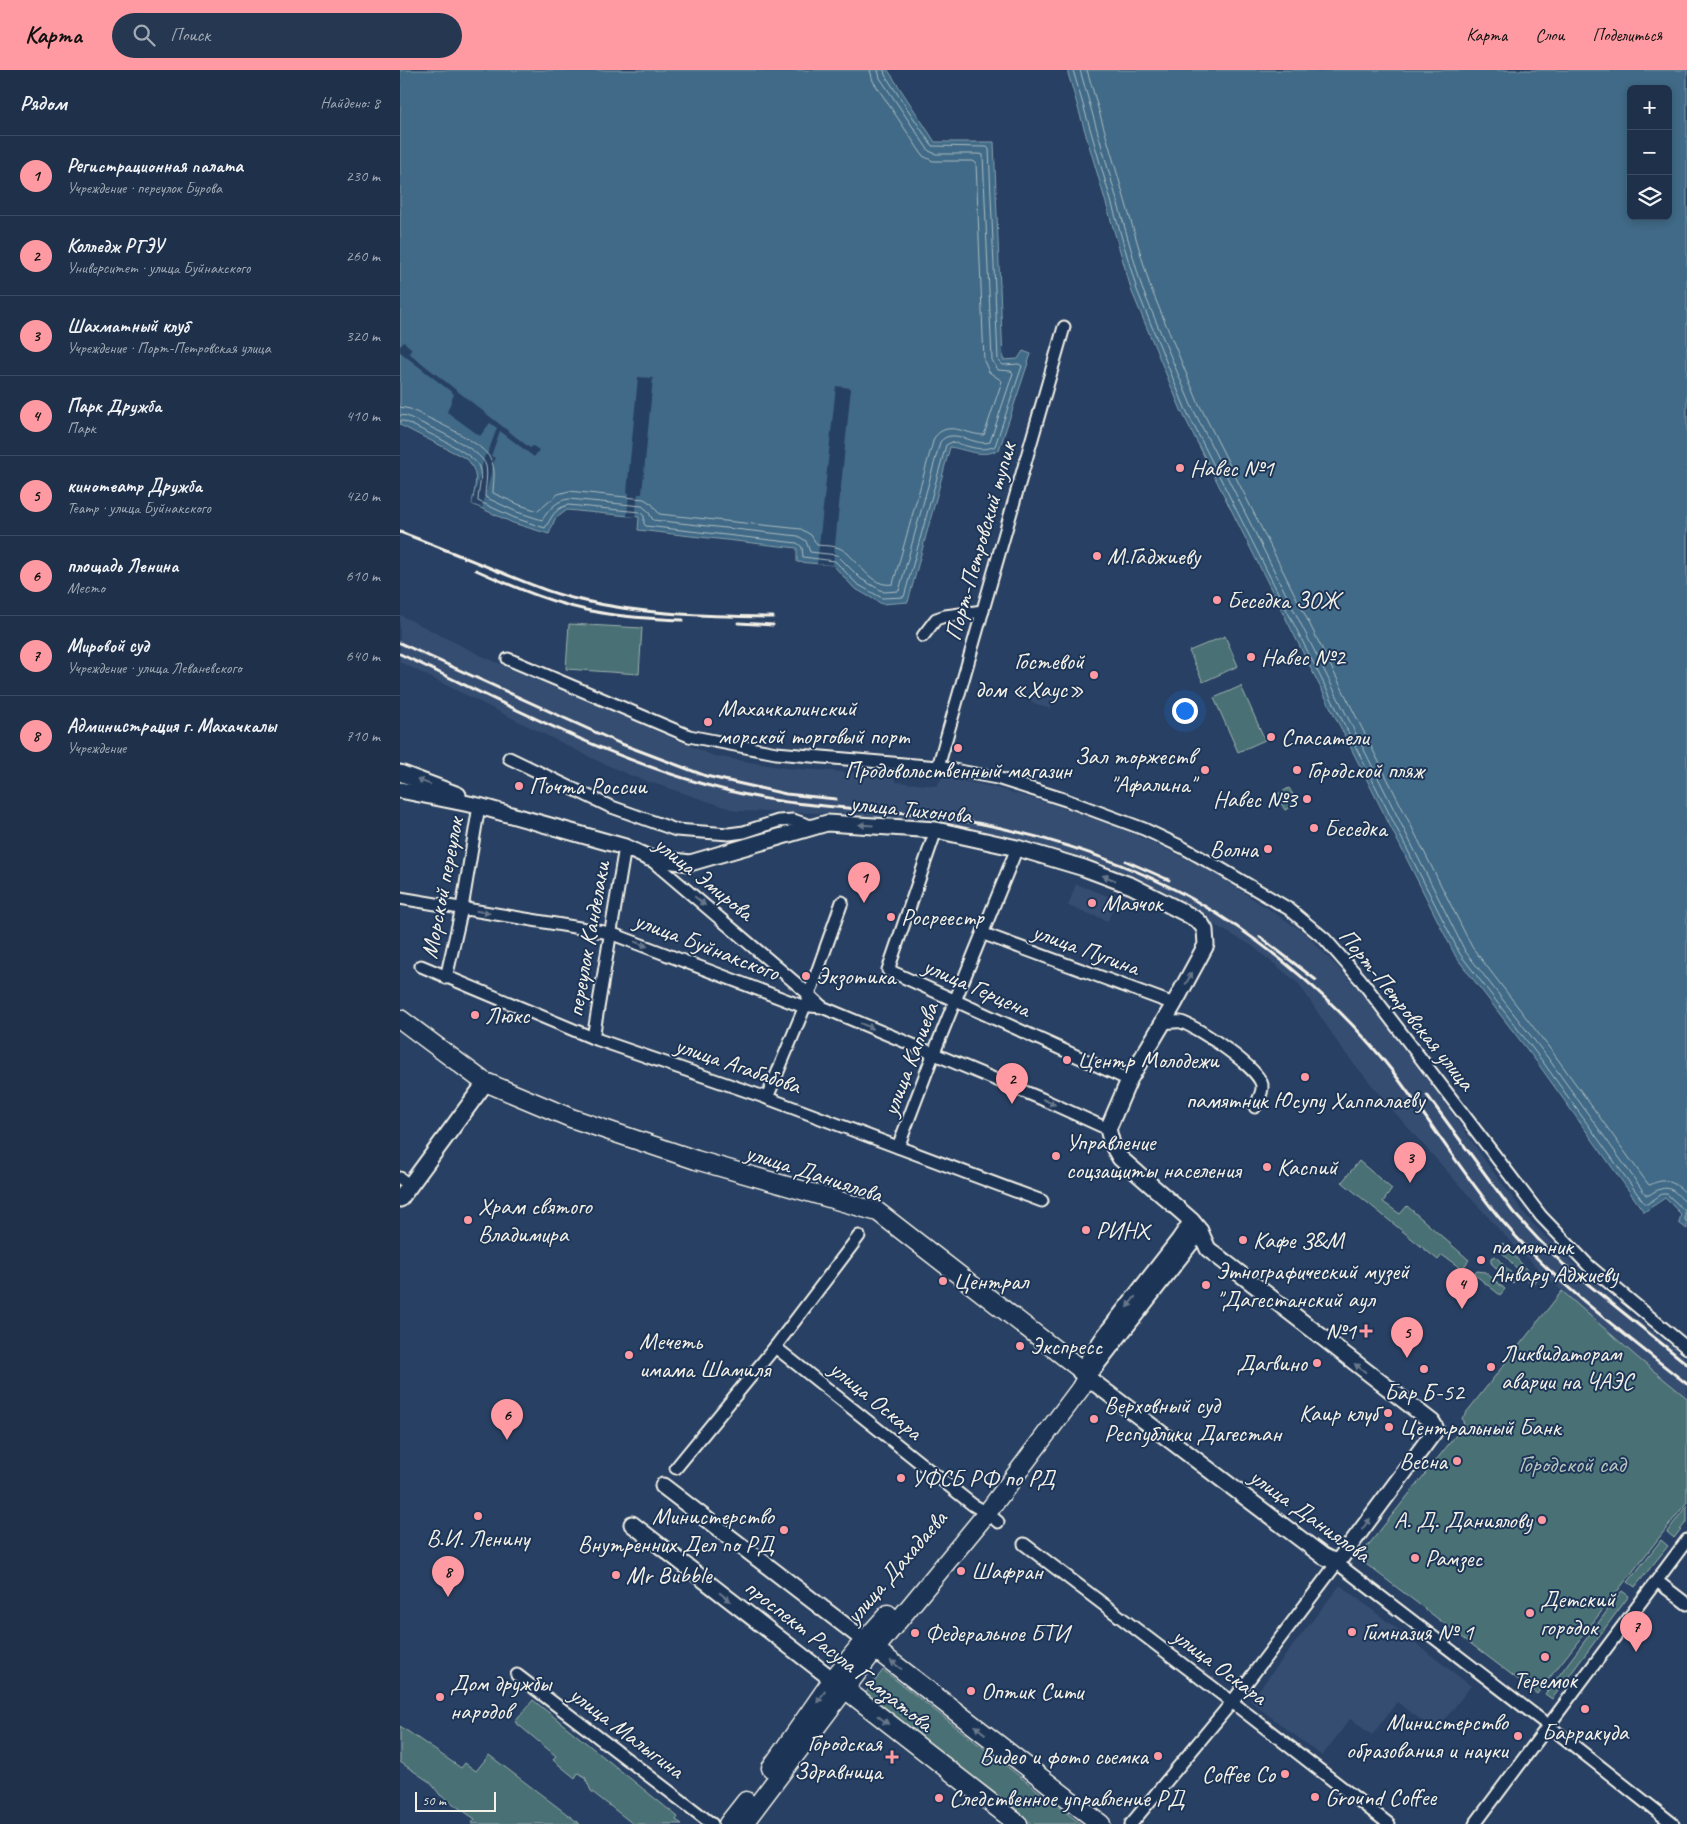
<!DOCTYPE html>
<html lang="ru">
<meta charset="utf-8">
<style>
:root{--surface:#1e304a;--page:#263851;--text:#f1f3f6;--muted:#a1a9b5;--line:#3c4b62;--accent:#ff9aa2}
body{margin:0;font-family:Caveat,sans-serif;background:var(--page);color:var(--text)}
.controls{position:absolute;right:15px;top:15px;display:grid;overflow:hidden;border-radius:8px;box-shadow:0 2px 8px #0003}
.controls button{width:45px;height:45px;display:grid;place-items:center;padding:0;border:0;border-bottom:1px solid var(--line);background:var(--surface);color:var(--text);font:25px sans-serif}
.scale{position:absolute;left:15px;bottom:12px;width:81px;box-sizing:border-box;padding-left:5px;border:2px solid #f4f1e8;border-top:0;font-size:14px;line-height:18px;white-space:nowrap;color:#f4f1e8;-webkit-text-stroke:4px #1d3557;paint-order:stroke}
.you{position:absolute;left:784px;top:640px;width:18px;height:18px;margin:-12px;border:4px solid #fff;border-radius:50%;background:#1a73e8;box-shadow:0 0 0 8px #1a73e833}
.badge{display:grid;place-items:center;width:32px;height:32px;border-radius:50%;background:var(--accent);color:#111;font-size:16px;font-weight:700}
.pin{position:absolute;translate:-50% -41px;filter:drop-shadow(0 1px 2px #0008)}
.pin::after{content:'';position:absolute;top:26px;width:18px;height:15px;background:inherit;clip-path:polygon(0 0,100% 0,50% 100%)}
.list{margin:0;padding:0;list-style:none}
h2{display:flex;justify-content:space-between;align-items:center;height:65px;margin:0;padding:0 20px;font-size:21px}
h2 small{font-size:16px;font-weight:400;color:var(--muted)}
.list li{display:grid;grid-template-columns:32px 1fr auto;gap:15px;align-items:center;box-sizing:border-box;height:80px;padding:0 20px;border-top:1px solid var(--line)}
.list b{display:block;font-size:19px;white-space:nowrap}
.list p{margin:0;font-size:16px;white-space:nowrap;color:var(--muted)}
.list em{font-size:16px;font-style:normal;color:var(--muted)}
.icon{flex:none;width:28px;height:28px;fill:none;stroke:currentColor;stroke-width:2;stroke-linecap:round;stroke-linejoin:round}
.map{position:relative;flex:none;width:1287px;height:1754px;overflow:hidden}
header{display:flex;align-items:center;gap:30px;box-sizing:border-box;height:70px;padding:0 25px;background:var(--accent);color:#111}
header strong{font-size:24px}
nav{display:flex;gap:28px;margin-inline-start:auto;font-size:18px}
.search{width:350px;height:45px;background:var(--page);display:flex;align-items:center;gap:12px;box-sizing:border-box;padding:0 18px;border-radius:28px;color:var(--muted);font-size:19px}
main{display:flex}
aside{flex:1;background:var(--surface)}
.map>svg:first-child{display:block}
</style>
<header>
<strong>Карта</strong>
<div class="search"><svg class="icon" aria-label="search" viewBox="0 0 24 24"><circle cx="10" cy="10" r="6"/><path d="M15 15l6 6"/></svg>Поиск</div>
<nav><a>Карта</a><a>Слои</a><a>Поделиться</a></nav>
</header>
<main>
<aside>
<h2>Рядом<small>Найдено: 8</small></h2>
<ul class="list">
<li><span class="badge">1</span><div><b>Регистрационная палата</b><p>Учреждение · переулок Бурова</p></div><em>230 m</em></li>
<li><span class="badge">2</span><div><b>Колледж РГЭУ</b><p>Университет · улица Буйнакского</p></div><em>260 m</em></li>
<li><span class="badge">3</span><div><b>Шахматный клуб</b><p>Учреждение · Порт-Петровская улица</p></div><em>320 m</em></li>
<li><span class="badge">4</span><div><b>Парк Дружба</b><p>Парк</p></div><em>410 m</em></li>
<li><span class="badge">5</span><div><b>кинотеатр Дружба</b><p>Театр · улица Буйнакского</p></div><em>420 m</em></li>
<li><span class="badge">6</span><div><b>площадь Ленина</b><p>Место</p></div><em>610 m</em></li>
<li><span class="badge">7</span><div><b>Мировой суд</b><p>Учреждение · улица Леваневского</p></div><em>640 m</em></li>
<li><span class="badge">8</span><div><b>Администрация г. Махачкалы</b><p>Учреждение</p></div><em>710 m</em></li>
</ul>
</aside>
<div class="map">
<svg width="1287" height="1754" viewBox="0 0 1287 1754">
<rect width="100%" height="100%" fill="#284063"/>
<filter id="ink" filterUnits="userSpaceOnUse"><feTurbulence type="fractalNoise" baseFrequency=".02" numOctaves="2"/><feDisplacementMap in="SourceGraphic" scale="10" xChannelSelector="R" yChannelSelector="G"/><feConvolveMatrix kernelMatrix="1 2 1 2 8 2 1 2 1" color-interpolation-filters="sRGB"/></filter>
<g filter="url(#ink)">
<g fill="#364d71">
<polygon points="0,545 82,586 314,686 385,698 492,705 496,712 537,716 542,707 593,717 654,735 721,758 806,798 905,863 977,939 1011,984 1091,1099 1132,1153 1173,1194 1231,1245 1287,1288 1287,1327 1248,1297 1156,1216 1103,1164 996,1044 942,979 899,914 851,875 767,829 686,792 602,766 554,755 465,749 459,744 337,741 232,706 200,692 0,592"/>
<polygon points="635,620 654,627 650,639 631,632"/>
<polygon points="676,814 716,829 708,851 668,836"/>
<polygon points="940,1515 1071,1616 1036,1661 997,1632 972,1665 950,1649 922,1686 850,1631"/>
</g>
<g fill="#497175" stroke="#9eb1ae">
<polygon points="169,554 242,558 239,604 166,599"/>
<polygon points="825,566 838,596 803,612 789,581"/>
<polygon points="841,616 865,670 838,682 814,628"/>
<polygon points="889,718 898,733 885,740 876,725"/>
<polygon points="959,1091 992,1119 983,1132 1000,1144 1007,1136 1069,1190 1062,1199 1042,1185 1038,1190 942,1112"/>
<polygon points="1103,1173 1136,1210 1132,1215 1098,1178"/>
<polygon points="1095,1186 1117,1209 1112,1214 1091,1193 1091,1188"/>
<polygon points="1077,1201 1085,1202 1105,1219 1100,1225 1074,1204"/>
<polygon points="1162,1221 1238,1288 1287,1328 1287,1432 1137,1624 958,1488 1064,1355 1062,1348"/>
<polygon points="1287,1435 1287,1451 1274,1468 1267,1462"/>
<polygon points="1261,1470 1268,1476 1235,1517 1228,1512"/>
<polygon points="1222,1521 1229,1526 1152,1629 1145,1624"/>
<polygon points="483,1600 681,1754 632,1754 465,1624"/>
<polygon points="133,1630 278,1747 276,1750 282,1754 233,1754 191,1721 185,1707 178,1703 175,1708 153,1690 156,1686 115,1652"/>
<polygon points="0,1656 61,1698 65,1693 76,1701 89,1685 180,1754 71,1754 75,1749 40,1725 31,1713 0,1692"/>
</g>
<g fill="#406b87" stroke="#88a1ae" fill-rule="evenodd">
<path d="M0,0H488L535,72H594L603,290L618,289L623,281L631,284L599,380C581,388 568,380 550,377L508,532L482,534L454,518L433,495L397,492V478L238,460L239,447L167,440L155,449L149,464L113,453L72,434C75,416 80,404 67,389L0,355Z"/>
<path d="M667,0H1287V1159L1279,1153L1281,1144L1265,1128L1244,1142L1139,995L1056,887L781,340L732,222ZM1231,19H1268V146H1231Z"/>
</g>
<g fill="#284063">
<polygon points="4,272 12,279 9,283 130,378 133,376 139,380 134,387 100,361 91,386 95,388 82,438 72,434 85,385 87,385 97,358 90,353 80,366 47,342 54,324 0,282 0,276"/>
<polygon points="238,307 253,308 242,424 238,424 235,447 227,446 229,423 227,422"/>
<polygon points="436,316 451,318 433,495 417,494"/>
</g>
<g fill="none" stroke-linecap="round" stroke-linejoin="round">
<g stroke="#acbbc1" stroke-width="1">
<polyline points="673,0 737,220 785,338 1060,884 1143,992 1244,1133 1247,1134 1262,1124 1267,1124 1285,1141 1285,1150 1287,1152"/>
<path d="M680,0L742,218L791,335L1065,881L1148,988L1246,1125H1249C1269,1112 1272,1119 1287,1134"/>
<path d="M687,0L750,216L798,332L1072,877L1154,984L1248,1114L1250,1115C1266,1106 1275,1113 1287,1124"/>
<path d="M0,337L10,339C29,349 86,372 92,392C96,403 93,413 93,423L120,435L138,441L158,424L169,421L244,429L252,434L259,444L401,459L411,465L417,475C425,476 436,475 443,480C459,490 470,518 493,514L534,368C548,349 566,365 584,365L602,311L589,302L584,291L576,93L573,91H533L523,86L473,11L470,0"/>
<path d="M0,345L7,346C24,355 82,378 86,396C88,407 85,417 85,427L117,442L142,450C148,441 156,430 169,429L242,436L248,441L253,450L398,466L406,471L410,482L437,485L461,509L484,522L499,521L540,372C553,356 574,377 590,372L613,303L611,301L598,300L592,290L583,85L580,84H536L529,81L480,8L478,0"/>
<path d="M0,351H4C19,359 75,383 79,397C83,408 78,420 78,431L115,448L145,458C152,448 153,439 168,435L240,442L244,446V454L246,456L397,473L402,477L403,487L435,491L457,514L482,528L504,527L546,375L552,372C566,375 581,383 595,376L622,296L619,294L603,295L598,290L589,79L587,77L532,76L485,5L484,0"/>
</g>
<g stroke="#f4f1e8" stroke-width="15">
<g id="street">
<polyline points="523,566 536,549 545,546 583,541"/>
<polyline points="108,589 289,666 376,683 538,697 597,708 666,730 744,759 782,777 818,797 889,839 925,869 961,910 1141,1146 1189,1196 1287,1278"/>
<polyline points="109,688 209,736 276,760 329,764 344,762 378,751 393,750 414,757"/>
<polyline points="538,697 664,257"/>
<polyline points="536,760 488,900 729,1010"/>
<polyline points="249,788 405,921 422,937"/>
<polyline points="0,828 210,863 399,935 422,937 642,1029 708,1059"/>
<polyline points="584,864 774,934"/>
<polyline points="21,896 193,968 367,1028 642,1131"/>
<polyline points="46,908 62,838 79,736"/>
<path d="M762,953C768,953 776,951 781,952C799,958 858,997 862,1015C863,1022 858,1031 855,1037"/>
<polyline points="193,968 225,777"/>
<polyline points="367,1028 405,936 442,832"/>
<polyline points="498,1077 533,985 617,778"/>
<polyline points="0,1108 10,1116"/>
<polyline points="375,1277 573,1435 587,1443 598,1452"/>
<polyline points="276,1398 375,1277 459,1166"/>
<polyline points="624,1474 832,1632 989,1754"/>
<polyline points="1257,1511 1287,1534"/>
<polyline points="117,1605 312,1754"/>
<polyline points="731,1754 832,1632 937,1493 1149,1656 1273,1754"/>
<polyline points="1075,1754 1287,1470"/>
</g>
</g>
<g stroke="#f4f1e8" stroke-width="19">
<g id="secondary">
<polyline points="0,703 58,725"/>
<polyline points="0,720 79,736 225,777 249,788 290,793 427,753 536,760 617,778 684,798 732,816 785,843 797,850 802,855 805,860 806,875 774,934 729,1010 708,1059 712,1074 720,1088 792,1151 800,1161 808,1179 1032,1352 1035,1357 1034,1362 937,1493 923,1486 680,1302 706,1264 779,1170 792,1151"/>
<polyline points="0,1129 86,1012"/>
<polyline points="694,1298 800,1161"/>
<polyline points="263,1416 460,1567 463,1572 473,1578"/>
<polyline points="232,1454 442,1617"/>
</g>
</g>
<g stroke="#f4f1e8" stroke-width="21">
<g id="primary">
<polyline points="0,949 83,1011 171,1048 296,1090 478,1142 688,1305 680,1319 587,1443 475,1579 343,1754"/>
<polyline points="475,1579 701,1754"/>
<polyline points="445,1619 618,1754"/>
<polyline points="371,1698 433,1609 463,1572 488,1544"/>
<polyline points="328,1754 346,1731"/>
</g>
</g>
<use href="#street" stroke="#1d3557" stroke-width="11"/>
<use href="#secondary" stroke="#1d3557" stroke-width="15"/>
<use href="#primary" stroke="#1d3557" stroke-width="18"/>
<g stroke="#f4f1e8" stroke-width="3">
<path d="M0,462C32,474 63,487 95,500C123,511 151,524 181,530C243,545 309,546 373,547"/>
<path d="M76,500C116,518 158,536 202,543C229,548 256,549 283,550"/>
<polyline points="338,553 373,555"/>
<polyline points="0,573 219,673 306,706 386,724 436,729"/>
<path d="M0,584C111,636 222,697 342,724C404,738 470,738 533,746C620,757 719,787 796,831C867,872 942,936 993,1002C1030,1051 1063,1104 1102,1151C1155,1213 1223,1263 1287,1314"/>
<polyline points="726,791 769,810"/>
<polyline points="860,867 916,910"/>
<polyline points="1027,1025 1113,1142 1138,1169 1163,1194 1287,1294"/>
</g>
</g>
<defs><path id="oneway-solid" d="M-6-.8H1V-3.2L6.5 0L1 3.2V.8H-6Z" transform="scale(1.25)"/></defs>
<g fill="#68778a">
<use href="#oneway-solid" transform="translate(24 712) rotate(-160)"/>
<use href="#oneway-solid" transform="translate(466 755) rotate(-177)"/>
<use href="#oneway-solid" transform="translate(709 808) rotate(-159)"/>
<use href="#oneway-solid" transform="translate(300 831) rotate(40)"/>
<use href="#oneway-solid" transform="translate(83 842) rotate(9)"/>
<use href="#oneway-solid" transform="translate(241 874) rotate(21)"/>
<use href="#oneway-solid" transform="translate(789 908) rotate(-61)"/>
<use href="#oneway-solid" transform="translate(467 956) rotate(23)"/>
<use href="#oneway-solid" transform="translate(649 1032) rotate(24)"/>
<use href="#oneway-solid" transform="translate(731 1232) rotate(128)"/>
<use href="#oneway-solid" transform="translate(960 1298) rotate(-143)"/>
<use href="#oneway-solid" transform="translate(966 1454) rotate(-54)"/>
<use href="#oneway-solid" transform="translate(325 1527) rotate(38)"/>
<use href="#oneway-solid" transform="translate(496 1595) rotate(-143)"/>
<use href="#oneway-solid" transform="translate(421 1627) rotate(125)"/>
<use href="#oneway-solid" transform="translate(483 1650) rotate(38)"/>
<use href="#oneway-solid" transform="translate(580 1660) rotate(-142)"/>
</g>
</g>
<g fill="#ff9aa2" stroke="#1d3557" stroke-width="2">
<circle cx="780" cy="398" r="5"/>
<circle cx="697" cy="486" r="5"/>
<circle cx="817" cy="530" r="5"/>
<circle cx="851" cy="587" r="5"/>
<circle cx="694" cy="605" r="5"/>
<circle cx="308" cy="652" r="5"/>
<circle cx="871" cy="667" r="5"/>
<circle cx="558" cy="678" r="5"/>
<circle cx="805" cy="700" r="5"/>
<circle cx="897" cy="700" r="5"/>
<circle cx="119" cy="716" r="5"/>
<circle cx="907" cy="729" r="5"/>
<circle cx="914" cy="758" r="5"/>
<circle cx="868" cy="779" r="5"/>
<circle cx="692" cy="833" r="5"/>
<circle cx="491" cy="847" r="5"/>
<circle cx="406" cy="906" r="5"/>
<circle cx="75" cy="945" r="5"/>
<circle cx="667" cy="990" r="5"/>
<circle cx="905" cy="1007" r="5"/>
<circle cx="656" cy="1086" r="5"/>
<circle cx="867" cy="1097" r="5"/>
<circle cx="68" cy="1150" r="5"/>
<circle cx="686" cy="1160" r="5"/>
<circle cx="843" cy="1170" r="5"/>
<circle cx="1081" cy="1190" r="5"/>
<circle cx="543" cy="1211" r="5"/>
<circle cx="806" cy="1215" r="5"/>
<path d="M963.5 1253.5h5v5h5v5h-5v5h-5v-5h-5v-5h5z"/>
<circle cx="620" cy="1276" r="5"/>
<circle cx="229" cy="1285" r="5"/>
<circle cx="917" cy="1293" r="5"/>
<circle cx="1091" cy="1297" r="5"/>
<circle cx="1024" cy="1299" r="5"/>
<circle cx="988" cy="1343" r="5"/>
<circle cx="694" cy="1349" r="5"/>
<circle cx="989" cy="1357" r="5"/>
<circle cx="1057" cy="1391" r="5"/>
<circle cx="501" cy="1408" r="5"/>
<circle cx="78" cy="1446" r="5"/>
<circle cx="1142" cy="1450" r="5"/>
<circle cx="384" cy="1460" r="5"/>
<circle cx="1015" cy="1488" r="5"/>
<circle cx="561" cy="1501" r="5"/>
<circle cx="216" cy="1505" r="5"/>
<circle cx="1130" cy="1543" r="5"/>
<circle cx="952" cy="1562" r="5"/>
<circle cx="515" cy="1563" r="5"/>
<circle cx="1145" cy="1587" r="5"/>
<circle cx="571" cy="1621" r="5"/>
<circle cx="40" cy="1627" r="5"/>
<circle cx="1185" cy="1639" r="5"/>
<circle cx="1118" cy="1666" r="5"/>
<circle cx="758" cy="1686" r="5"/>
<path d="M489.5 1679.5h5v5h5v5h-5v5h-5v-5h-5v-5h5z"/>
<circle cx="885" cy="1704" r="5"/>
<circle cx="915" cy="1727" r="5"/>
<circle cx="539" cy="1728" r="5"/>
</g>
<g text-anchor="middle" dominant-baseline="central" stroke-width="4" stroke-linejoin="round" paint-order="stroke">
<g font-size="24" fill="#f4f1e8" stroke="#1d3557" text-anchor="start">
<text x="790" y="398">Навес №1</text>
<text x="707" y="486">М.Гаджиеву</text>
<text x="827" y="530">Беседка ЗОЖ</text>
<text x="861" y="587">Навес №2</text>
<text x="684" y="591" text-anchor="end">Гостевой<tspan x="684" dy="28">дом «Хаус»</tspan></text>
<text x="318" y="638">Махачкалинский<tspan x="318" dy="28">морской торговый порт</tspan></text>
<text x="881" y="667">Спасатели</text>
<text x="795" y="686" text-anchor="end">Зал торжеств<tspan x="795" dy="28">"Афалина"</tspan></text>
<text x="558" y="700" text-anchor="middle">Продовольственный магазин</text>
<text x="907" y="700">Городской пляж</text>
<text x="129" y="716">Почта России</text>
<text x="897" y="729" text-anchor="end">Навес №3</text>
<text x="924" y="758">Беседка</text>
<text x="858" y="779" text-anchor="end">Волна</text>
<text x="702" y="833">Маячок</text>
<text x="501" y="847">Росреестр</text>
<text x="416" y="906">Экзотика</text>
<text x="85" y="945">Люкс</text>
<text x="677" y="990">Центр Молодежи</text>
<text x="905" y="1030" text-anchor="middle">памятник Юсупу Хаппалаеву</text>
<text x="666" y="1072">Управление<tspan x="666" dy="28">соцзащиты населения</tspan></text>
<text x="877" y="1097">Каспий</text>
<text x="78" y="1136">Храм святого<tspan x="78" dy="28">Владимира</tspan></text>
<text x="696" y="1160">РИНХ</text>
<text x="853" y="1170">Кафе З&amp;М</text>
<text x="1091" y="1176">памятник<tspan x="1091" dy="28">Анвару Аджиеву</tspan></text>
<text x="816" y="1201">Этнографический музей<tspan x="816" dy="28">"Дагестанский аул</tspan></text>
<text x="553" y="1211">Централ</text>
<text x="956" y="1261" text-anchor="end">№1</text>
<text x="239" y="1271">Мечеть<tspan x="239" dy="28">имама Шамиля</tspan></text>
<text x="630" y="1276">Экспресс</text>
<text x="1101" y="1283">Ликвидаторам<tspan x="1101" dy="28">аварии на ЧАЭС</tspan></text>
<text x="907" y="1293" text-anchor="end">Дагвино</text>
<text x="1024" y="1322" text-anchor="middle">Бар Б-52</text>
<text x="704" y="1335">Верховный суд<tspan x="704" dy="28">Республики Дагестан</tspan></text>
<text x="978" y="1343" text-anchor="end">Каир клуб</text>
<text x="999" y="1357">Центральный Банк</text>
<text x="1047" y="1391" text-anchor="end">Весна</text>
<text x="511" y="1408">УФСБ РФ по РД</text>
<text x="374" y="1446" text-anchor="end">Министерство<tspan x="374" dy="28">Внутренних Дел по РД</tspan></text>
<text x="1132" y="1450" text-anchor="end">А. Д. Даниялову</text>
<text x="78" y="1468" text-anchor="middle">В.И. Ленину</text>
<text x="1025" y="1488">Рамзес</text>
<text x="571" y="1501">Шафран</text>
<text x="226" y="1505">Mr Bubble</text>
<text x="1140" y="1529">Детский<tspan x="1140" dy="28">городок</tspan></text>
<text x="962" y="1562">Гимназия № 1</text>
<text x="525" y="1563">Федеральное БТИ</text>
<text x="1145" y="1610" text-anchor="middle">Теремок</text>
<text x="50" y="1613">Дом дружбы<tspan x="50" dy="28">народов</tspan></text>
<text x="581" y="1621">Оптик Сити</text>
<text x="1108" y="1652" text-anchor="end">Министерство<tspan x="1108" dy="28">образования и науки</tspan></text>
<text x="1185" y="1662" text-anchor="middle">Барракуда</text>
<text x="482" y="1673" text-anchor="end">Городская<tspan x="482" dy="28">Здравница</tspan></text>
<text x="748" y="1686" text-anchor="end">Видео и фото сьемка</text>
<text x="875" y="1704" text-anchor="end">Coffee Co</text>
<text x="925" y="1727">Ground Coffee</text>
<text x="549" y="1728">Следственное управление РД</text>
</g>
<g font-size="24" fill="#f4f1e8" stroke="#1d3557">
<text transform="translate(580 471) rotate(-74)">Порт-Петровский тупик</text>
<text transform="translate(511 739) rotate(6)">улица Тихонова</text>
<text transform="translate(304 808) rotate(39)">улица Эмирова</text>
<text transform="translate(42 818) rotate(-79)">Морской переулок</text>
<text transform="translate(188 869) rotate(-80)">переулок Канделаки</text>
<text transform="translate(307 876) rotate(21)">улица Буйнакского</text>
<text transform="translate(686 879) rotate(20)">улица Пугина</text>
<text transform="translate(577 917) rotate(24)">улица Герцена</text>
<text transform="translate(1007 939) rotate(51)">Порт-Петровская улица</text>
<text transform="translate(510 989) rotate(-69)">улица Капиева</text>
<text transform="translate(338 995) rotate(19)">улица Агабабова</text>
<text transform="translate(414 1103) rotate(18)">улица Даниялова</text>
<text transform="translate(476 1330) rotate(39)">улица Оскара</text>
<text transform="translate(910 1445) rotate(36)">улица Даниялова</text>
<text transform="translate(496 1497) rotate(-49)">улица Дахадаева</text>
<text transform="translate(439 1585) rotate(38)">проспект Расула Гамзатова</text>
<text transform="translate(820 1596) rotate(37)">улица Оскара</text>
<text transform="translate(227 1662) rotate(37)">улица Малыгина</text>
</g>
<g font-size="24" fill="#b8c4c0" stroke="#1d3557">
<text x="1172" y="1394">Городской сад</text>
</g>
</g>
</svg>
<div class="controls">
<button>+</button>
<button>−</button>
<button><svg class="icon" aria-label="layers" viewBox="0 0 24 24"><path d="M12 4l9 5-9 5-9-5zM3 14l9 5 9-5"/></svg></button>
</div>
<div class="scale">50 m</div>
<div class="you"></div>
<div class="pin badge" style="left:464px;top:833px">1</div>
<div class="pin badge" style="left:612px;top:1034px">2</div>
<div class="pin badge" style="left:1010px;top:1113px">3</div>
<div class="pin badge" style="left:1062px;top:1239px">4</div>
<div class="pin badge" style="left:1007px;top:1288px">5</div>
<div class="pin badge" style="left:107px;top:1370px">6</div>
<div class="pin badge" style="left:1236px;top:1582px">7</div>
<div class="pin badge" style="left:48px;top:1527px">8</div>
</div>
</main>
